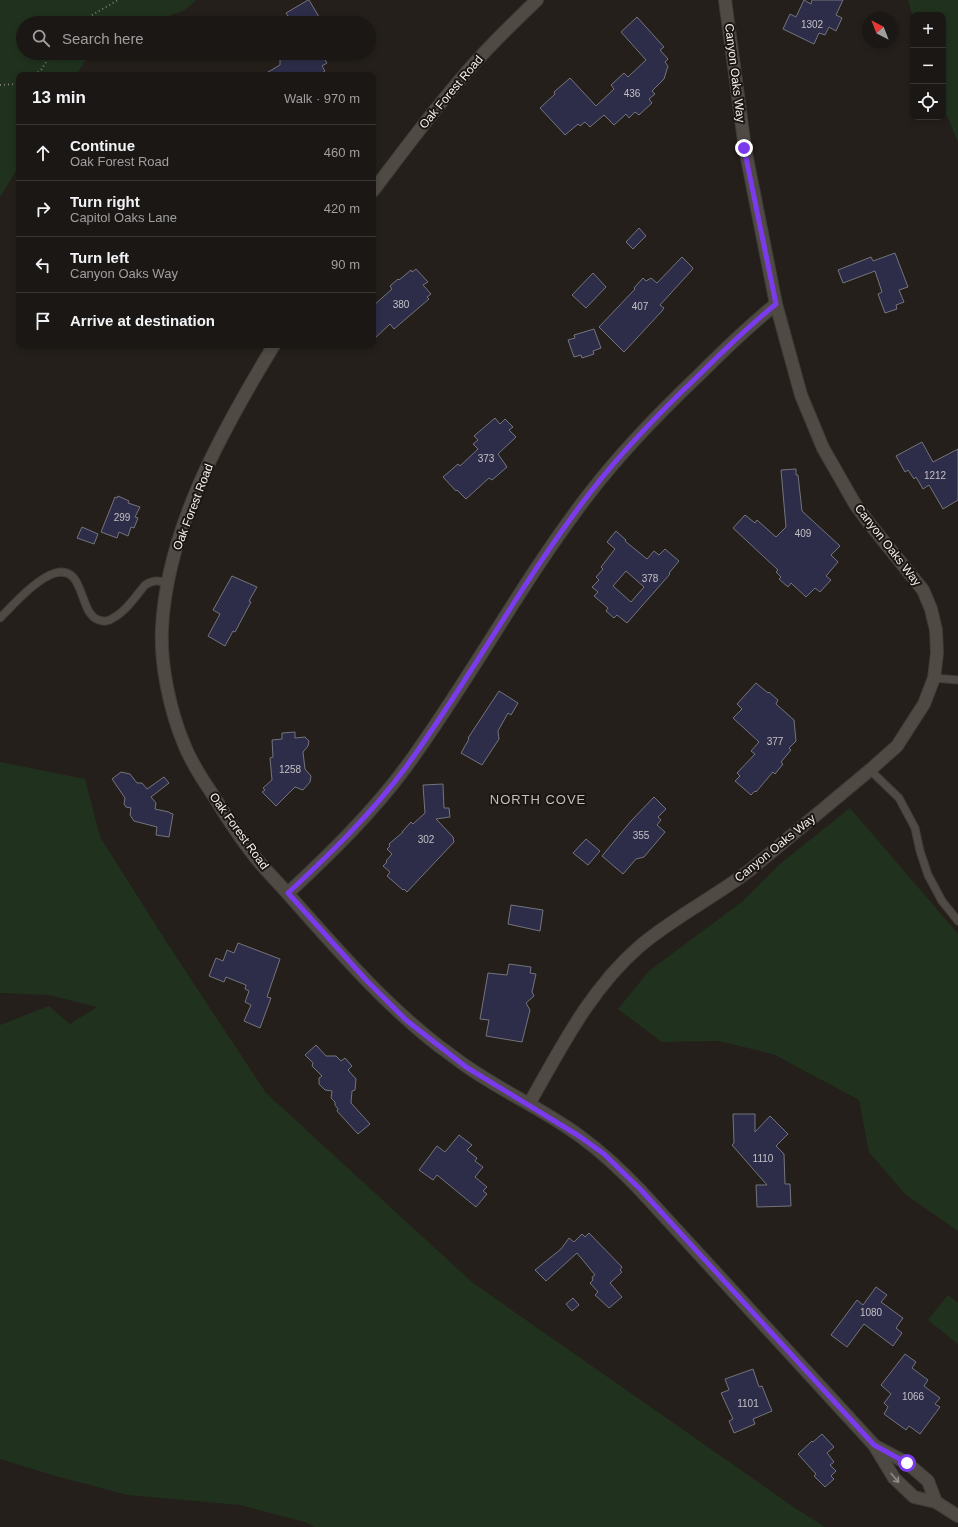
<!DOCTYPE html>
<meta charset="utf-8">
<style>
:root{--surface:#1b1714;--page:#24201d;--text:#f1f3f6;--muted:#a09fa0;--line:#393634}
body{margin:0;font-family:Helvetica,sans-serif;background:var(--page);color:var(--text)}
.controls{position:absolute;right:12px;top:12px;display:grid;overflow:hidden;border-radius:8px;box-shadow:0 2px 6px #0003}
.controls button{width:36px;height:36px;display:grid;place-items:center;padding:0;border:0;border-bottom:1px solid var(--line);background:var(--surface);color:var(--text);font:20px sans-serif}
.compass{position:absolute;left:862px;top:12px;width:36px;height:36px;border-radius:50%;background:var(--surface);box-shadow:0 2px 6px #0003;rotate:318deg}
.stop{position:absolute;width:12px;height:12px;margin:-9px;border:3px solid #7c3aed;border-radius:50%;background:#fff}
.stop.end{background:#7c3aed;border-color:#fff;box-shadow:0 1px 4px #0008}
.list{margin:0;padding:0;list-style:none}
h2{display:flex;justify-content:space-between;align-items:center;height:52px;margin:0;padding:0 16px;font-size:17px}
h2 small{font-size:13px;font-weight:400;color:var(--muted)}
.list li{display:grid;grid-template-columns:26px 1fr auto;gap:12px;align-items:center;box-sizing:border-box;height:56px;padding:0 16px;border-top:1px solid var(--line)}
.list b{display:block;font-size:15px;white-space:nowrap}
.list p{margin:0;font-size:13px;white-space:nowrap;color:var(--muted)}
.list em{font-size:13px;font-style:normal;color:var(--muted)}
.icon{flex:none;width:22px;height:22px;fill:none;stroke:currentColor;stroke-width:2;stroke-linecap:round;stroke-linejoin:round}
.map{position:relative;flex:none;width:958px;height:1527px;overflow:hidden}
.search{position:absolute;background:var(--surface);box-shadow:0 2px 6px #0003;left:16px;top:16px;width:360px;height:44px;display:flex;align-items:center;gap:10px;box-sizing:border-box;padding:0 14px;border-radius:22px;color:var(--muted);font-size:15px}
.panel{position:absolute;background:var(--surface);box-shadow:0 2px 6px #0003;left:16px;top:72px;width:360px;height:276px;border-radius:8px}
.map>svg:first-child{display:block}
</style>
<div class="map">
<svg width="958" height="1527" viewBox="0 0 958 1527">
<rect width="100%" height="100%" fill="#241f1a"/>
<g fill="#20321e">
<polygon points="0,0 196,0 185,10 148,23 23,23 23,53 90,53 76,75 19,75 19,166 0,197"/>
<polygon points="908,0 958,0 958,142 943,106 943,15 913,15 913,18"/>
<polygon points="0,762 85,779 100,837 167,943 266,1093 473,1283 795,1508 825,1527 314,1527 305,1522 240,1505 128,1495 52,1475 0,1459 0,1025 49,1006 70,1024 97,1007 49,995 0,993"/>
<polygon points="850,808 958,934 958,1231 906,1195 869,1152 859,1100 773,1054 718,1041 662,1042 618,1009 649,971 743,901 780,864"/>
<polygon points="948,1295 958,1303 958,1344 928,1320"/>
</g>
<g fill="#2e2d49" stroke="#74747c" fill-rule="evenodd">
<polygon points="308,0 309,0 319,17 309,23 276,23 288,16 286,13"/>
<polygon points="804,0 811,4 812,0 843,0 836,15 842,18 836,31 829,27 825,35 819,33 814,44 783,29 790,14 796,17"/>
<polygon points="637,17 664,47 660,50 668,59 665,62 668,66 664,79 652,91 655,94 649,99 652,103 639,115 635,112 629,118 626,114 614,125 604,115 590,127 585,122 580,126 578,124 565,135 540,108 555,94 554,92 570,78 596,106 614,89 611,85 624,73 628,77 646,60 621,32"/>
<polygon points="280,53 321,53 327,63 322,66 325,71 319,75 263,75 280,65"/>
<polygon points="639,228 646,236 633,249 626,242"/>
<polygon points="895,253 908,287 899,290 904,302 896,305 897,309 885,313 878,294 882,292 875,271 843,283 838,270 871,257 873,261"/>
<polygon points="682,257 693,268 692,270 660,305 664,308 662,311 624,352 599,327 635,289 634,288 643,278 646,281 651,278 657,283"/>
<polygon points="416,269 428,282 423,285 431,294 427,297 429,299 394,329 390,324 373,340 373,306 392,289 390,286 398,279 399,280 411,270 412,272"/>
<polygon points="593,273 606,287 586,308 572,295"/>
<polygon points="594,329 601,348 593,351 594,354 582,358 581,355 574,357 568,340 575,338 574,335"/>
<polygon points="495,418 500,424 505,419 513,427 509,430 516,437 498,454 507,467 492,480 489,478 466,499 457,490 456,491 443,477 458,464 460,466 478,449 473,444 478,440 474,436"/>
<polygon points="922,442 933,462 958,449 958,500 943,509 929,485 923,489 916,477 914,479 908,470 905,472 896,456"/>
<polygon points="796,469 796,475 798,475 802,511 840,546 831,555 838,562 826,576 831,580 820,592 815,588 806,597 791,583 788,587 779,579 781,577 776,572 778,570 733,528 745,515 755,523 757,520 776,537 786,527 781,470"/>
<polygon points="118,496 129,501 128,503 140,507 135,517 138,518 134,528 131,527 128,536 119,532 117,538 101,532 115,497 117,498"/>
<polygon points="82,527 98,534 94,544 77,538"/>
<path d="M616,531L626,540L625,541L647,559L654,551L659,555L665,549L679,561L669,573L670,574L627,623L617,615L614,618L606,611L608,608L594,596L598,592L592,587L599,580L596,577L603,569L601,567L615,549L607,542ZM626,571L644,587L631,602L613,586Z"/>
<polygon points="232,576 257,587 249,601 251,602 235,632 233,631 225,646 208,636 220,614 213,610"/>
<polygon points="756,683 768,693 769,692 778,700 776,704 794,720 796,741 789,748 791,750 781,762 783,764 775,774 773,772 756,792 755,791 751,795 735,781 740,776 737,773 755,754 751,751 759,742 733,718 742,709 737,704"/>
<polygon points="499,691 518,703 511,715 508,713 498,731 499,739 482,765 461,753 469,739 468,738"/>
<polygon points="295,732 295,738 305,737 309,741 308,746 303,752 305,769 311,776 310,782 303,790 295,787 276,806 262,792 265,790 263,788 272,780 270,758 273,757 272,740 282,739 282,733"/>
<polygon points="121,772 130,774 137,783 142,783 147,789 164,777 169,783 151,797 156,803 155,809 169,812 170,813 173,814 169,837 156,835 157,827 134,821 130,815 131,808 126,807 124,804 125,798 112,779"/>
<polygon points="443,784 444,808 449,808 450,817 436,819 453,837 454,842 407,892 404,889 403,890 387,876 390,872 383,866 387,862 386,861 392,854 387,849 390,846 389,844 403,832 402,832 411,822 413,824 425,813 423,785"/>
<polygon points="654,797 666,809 658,817 661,820 657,825 665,832 644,857 636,859 623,874 602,856 631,821"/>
<polygon points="586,839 600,851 588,865 573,853"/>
<polygon points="511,905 543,910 540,931 508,924"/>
<polygon points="238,943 280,959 267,997 271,998 260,1028 244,1021 251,1005 245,1002 249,991 245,989 246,985 226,977 224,982 209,976 216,958 223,961 227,950 234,953"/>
<polygon points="509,964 531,967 530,973 536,974 532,992 534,996 526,1003 530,1010 522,1042 486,1036 489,1020 480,1019 488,973 507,975"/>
<polygon points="316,1045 326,1056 336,1056 341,1061 345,1058 352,1066 348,1070 356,1079 355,1090 352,1091 351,1103 370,1124 358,1134 337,1111 338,1109 335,1105 335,1102 331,1098 332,1091 325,1090 319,1084 319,1078 322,1076 312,1066 313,1063 305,1055"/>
<polygon points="733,1114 755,1114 755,1132 770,1116 788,1134 776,1146 784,1154 785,1184 790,1184 791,1206 757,1207 756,1185 767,1185 732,1145 734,1143"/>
<polygon points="459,1135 472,1145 467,1150 477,1158 475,1161 483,1167 475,1177 487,1187 483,1191 487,1194 476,1207 437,1175 433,1180 419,1170 437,1146 445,1152"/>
<polygon points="589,1233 622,1267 620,1270 622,1272 610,1283 622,1297 609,1308 595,1295 598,1292 590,1283 593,1280 592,1277 595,1275 577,1253 546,1281 535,1270 561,1249 569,1238 574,1242 582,1234 585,1237"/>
<polygon points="876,1287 887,1295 881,1302 903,1318 896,1328 902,1333 893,1346 864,1324 847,1347 831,1335 857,1300 863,1305"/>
<polygon points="573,1298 579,1305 572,1311 566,1304"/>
<polygon points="905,1354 916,1362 912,1368 928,1380 924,1386 940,1398 935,1404 940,1407 920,1434 909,1426 906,1430 884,1414 888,1407 884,1403 891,1394 881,1385"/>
<polygon points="753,1369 759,1387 762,1386 772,1411 753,1419 755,1424 734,1433 729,1421 733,1419 721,1393 729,1390 725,1379"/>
<polygon points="822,1434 834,1447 827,1453 834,1462 830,1465 836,1471 831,1476 834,1479 825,1487 814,1476 816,1474 798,1454 812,1441 813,1442"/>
</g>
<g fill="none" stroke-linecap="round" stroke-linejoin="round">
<g stroke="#403c38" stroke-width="9">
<g id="lane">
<path d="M0,618C14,604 36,579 55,573C86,565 78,614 99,620C104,622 109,621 113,618C126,611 136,596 145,585C153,580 158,580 167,583"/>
<polyline points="934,678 958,680"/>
<polyline points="870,770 899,798 915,828 920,851 928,875 942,901 958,921"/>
</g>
</g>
<g stroke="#403c38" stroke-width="14">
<g id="street">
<path d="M373,191C401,154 429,116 459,81C483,52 510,26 537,0"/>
<path d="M274,345C223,429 167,528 162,628C160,664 170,711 184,744C191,762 202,779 213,795C225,815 238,835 252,853C263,868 276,880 288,894C336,948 383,1003 440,1047C449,1053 457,1060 466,1066C503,1092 545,1110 581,1137C603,1153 622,1171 641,1191L874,1445L894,1478L914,1497L936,1502L958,1516"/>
<path d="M288,893C330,854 372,813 406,767C471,678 522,581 589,494C622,451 660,412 699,375C724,350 749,326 776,304"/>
<path d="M529,1104C561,1048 590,989 640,946C674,917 715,897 750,870L870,770L897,746L924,704L934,678L937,653L936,630L931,609L923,590L869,523L855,504L823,448L801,395L776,304L745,148L725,0"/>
<polyline points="875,1446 907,1463 928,1481 936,1502"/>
</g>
</g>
<g stroke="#7d7975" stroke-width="2" stroke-dasharray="1 3" stroke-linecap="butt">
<polyline points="78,23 118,0"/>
<polyline points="35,75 41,70 52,53"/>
<polyline points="0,85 19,84"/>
</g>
<use href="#lane" stroke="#504a45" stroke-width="7"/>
<use href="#street" stroke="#504a45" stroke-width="12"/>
</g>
<defs><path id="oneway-shaft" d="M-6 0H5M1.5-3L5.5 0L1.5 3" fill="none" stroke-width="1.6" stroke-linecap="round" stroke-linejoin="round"/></defs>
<use stroke="#928c88" href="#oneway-shaft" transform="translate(895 1478) rotate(50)"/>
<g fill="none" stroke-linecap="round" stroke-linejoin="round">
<path stroke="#7c3aed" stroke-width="5" d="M744,148L776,304C749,326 724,350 699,375C660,412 622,451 589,494C522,581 471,678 406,767C372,813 330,854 288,893L367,981L406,1020L466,1067L579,1136L604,1154L641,1190L874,1445L907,1463"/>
</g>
<g text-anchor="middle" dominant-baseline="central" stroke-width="4" stroke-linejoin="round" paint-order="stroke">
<g font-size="10" fill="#c2bfc4">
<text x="812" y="24">1302</text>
<text x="632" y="93">436</text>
<text x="401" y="304">380</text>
<text x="640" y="306">407</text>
<text x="486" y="458">373</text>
<text x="935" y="475">1212</text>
<text x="122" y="517">299</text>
<text x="803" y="533">409</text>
<text x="650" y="578">378</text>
<text x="775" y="741">377</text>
<text x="290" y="769">1258</text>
<text x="641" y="835">355</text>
<text x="426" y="839">302</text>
<text x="763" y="1158">1110</text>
<text x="871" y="1312">1080</text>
<text x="913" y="1396">1066</text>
<text x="748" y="1403">1101</text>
</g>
<g font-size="12" fill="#f4f0ed" stroke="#1b1611">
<text transform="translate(735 73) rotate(83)">Canyon Oaks Way</text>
<text transform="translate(451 92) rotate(-50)">Oak Forest Road</text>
<text transform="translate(193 507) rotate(-69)">Oak Forest Road</text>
<text transform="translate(888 545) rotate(52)">Canyon Oaks Way</text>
<text transform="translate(239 831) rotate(54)">Oak Forest Road</text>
<text transform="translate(775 848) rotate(-39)">Canyon Oaks Way</text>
</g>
<g font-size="13" letter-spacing="1" fill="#c6bfb9" stroke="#1b1611">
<text x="538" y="799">NORTH COVE</text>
</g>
</g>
</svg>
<div class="controls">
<button>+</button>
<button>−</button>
<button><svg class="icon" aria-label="locate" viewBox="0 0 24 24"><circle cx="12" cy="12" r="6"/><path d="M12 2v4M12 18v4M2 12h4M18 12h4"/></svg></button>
</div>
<svg class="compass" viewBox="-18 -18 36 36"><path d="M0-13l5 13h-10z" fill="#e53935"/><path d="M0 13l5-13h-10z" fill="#a09fa0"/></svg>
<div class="stop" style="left:907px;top:1463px"></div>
<div class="stop end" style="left:744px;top:148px"></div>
<div class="search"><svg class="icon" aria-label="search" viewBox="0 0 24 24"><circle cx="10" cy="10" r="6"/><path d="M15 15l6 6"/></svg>Search here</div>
<section class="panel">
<h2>13 min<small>Walk · 970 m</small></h2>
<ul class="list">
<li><svg class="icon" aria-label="ahead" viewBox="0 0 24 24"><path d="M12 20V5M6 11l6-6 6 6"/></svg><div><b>Continue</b><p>Oak Forest Road</p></div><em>460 m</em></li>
<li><svg class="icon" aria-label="right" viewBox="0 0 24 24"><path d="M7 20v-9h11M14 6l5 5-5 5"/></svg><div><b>Turn right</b><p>Capitol Oaks Lane</p></div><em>420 m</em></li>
<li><svg class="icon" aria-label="left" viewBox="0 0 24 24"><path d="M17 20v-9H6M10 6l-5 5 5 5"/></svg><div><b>Turn left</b><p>Canyon Oaks Way</p></div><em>90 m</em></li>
<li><svg class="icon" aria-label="arrive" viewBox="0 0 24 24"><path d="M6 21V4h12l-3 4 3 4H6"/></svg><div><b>Arrive at destination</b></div></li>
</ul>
</section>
</div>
